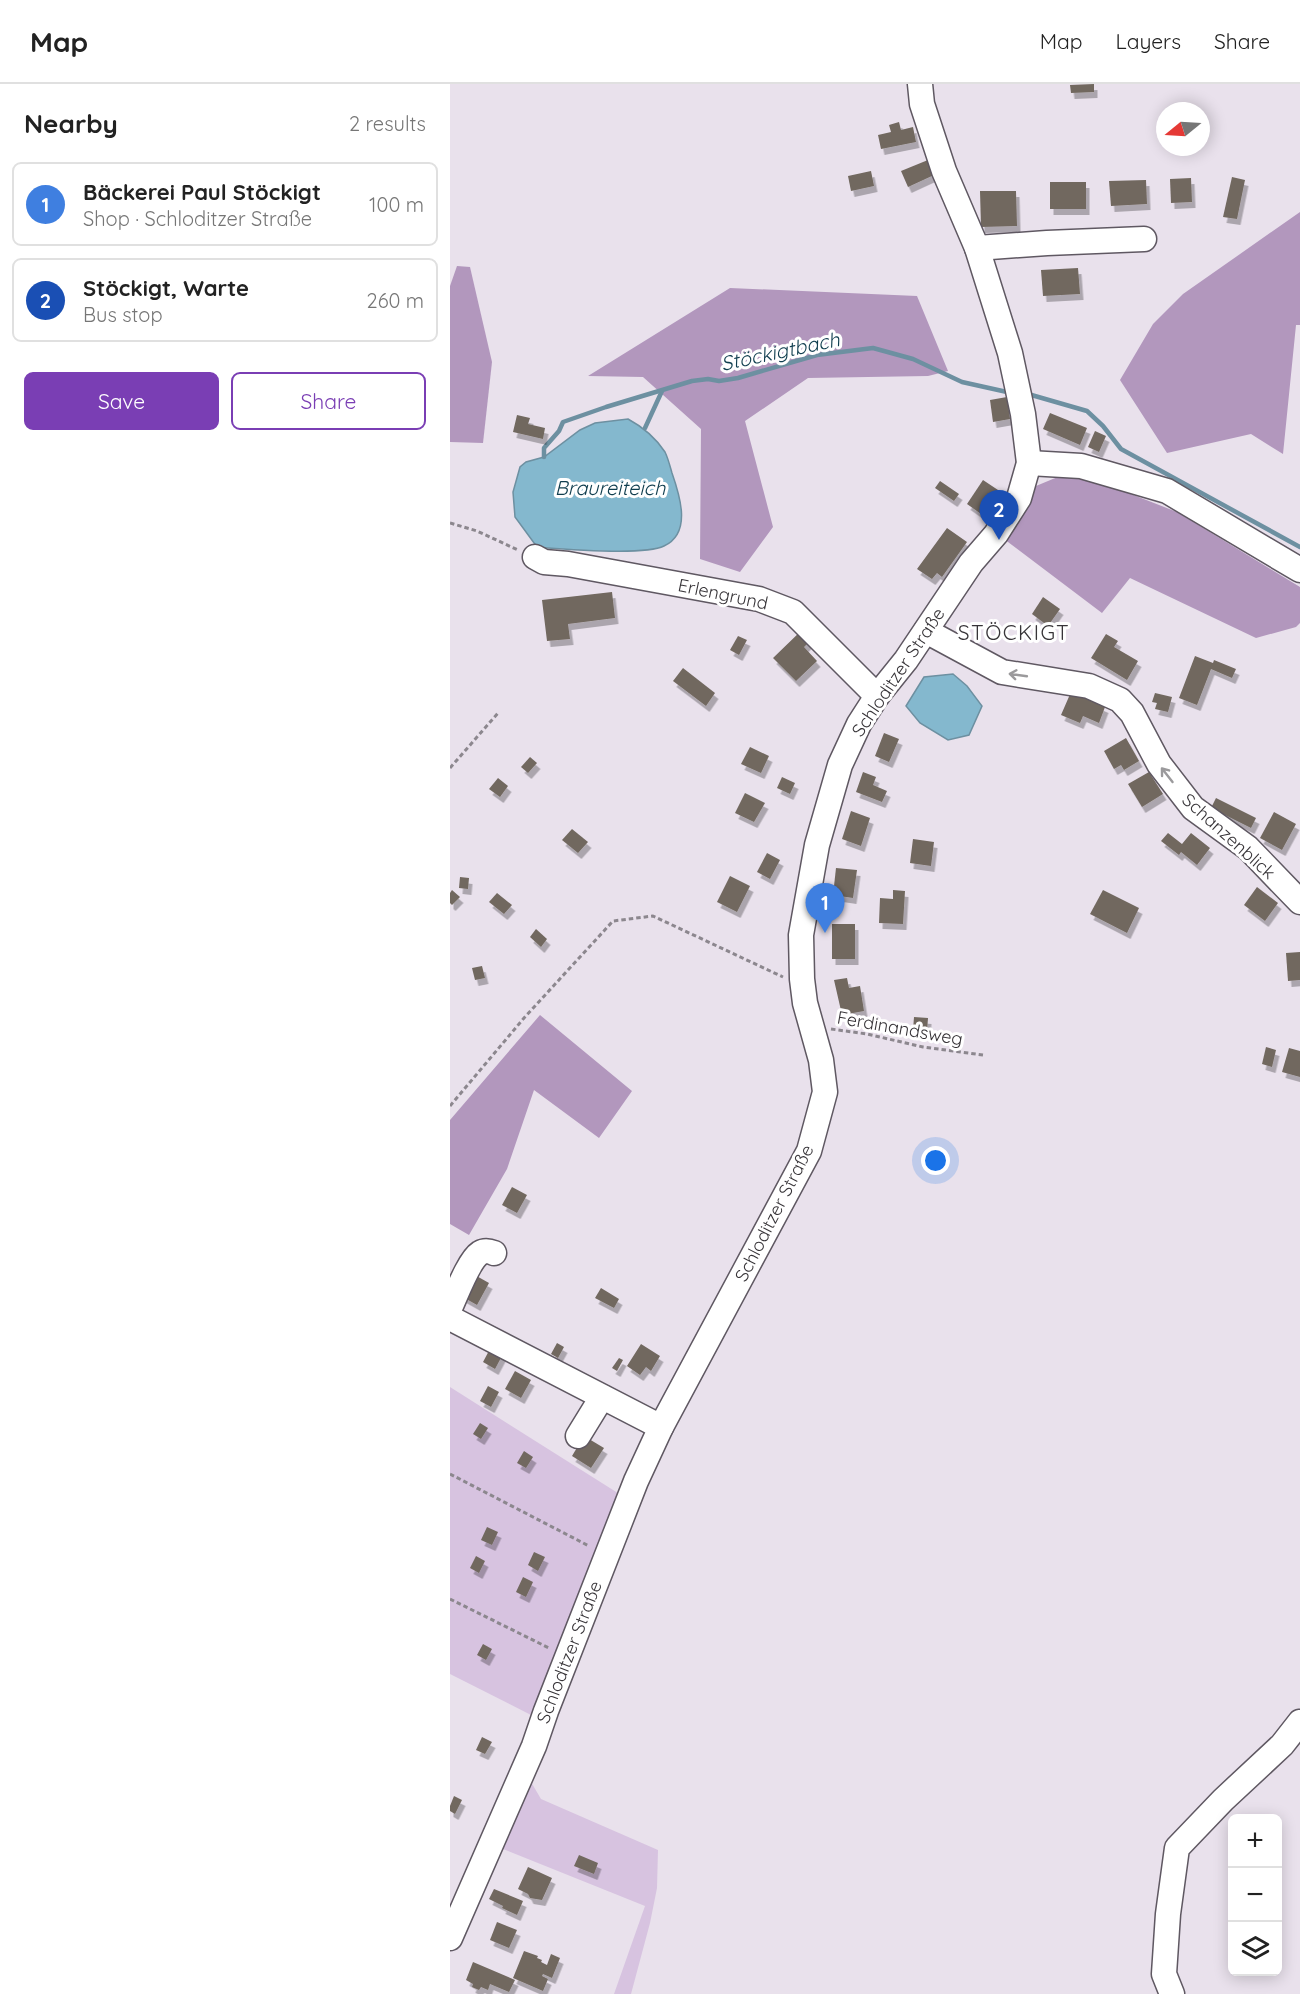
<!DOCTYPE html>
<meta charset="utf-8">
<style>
:root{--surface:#fff;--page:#f6f6f6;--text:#222;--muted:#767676;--line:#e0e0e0;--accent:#7a3eb4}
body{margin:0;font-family:Quicksand,sans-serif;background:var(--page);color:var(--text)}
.controls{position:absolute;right:18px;bottom:18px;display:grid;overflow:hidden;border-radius:9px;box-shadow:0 3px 15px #0003}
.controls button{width:54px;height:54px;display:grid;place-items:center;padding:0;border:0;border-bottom:2px solid var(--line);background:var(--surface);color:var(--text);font:30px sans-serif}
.compass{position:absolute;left:706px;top:18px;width:54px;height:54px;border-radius:50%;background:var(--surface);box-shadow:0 3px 15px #0003;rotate:252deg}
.you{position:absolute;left:486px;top:1077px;width:21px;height:21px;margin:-15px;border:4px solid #fff;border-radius:50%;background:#1a73e8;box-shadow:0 0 0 9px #1a73e833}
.badge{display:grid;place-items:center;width:39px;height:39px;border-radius:50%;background:var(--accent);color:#fff;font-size:20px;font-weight:700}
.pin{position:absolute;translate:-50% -50px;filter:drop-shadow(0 2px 3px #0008)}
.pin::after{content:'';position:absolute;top:32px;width:21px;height:18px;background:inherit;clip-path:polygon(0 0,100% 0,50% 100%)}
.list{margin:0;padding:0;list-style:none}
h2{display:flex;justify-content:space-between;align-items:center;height:78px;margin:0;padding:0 24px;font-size:26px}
h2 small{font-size:20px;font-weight:400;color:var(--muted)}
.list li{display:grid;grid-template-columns:39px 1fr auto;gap:18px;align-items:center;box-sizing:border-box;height:84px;margin:0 12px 12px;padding:0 12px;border:2px solid var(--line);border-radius:9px}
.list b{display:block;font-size:22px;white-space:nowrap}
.list p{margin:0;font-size:20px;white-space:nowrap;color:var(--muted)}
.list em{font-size:20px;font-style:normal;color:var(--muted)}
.actions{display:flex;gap:12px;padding:18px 24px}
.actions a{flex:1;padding:14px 0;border:2px solid var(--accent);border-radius:9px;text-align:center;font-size:21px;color:var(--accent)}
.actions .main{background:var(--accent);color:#fff}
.icon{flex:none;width:33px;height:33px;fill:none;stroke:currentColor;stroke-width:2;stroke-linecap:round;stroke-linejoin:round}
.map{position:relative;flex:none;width:850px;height:1910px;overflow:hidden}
header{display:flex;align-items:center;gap:36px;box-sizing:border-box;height:84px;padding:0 30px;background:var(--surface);border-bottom:2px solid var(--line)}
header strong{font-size:28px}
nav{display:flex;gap:33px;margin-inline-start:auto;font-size:21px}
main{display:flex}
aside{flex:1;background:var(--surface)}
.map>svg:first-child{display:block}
</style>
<header>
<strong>Map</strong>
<nav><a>Map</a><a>Layers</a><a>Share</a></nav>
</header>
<main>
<aside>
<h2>Nearby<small>2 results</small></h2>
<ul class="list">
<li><span class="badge" style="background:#3f7fe0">1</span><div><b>Bäckerei Paul Stöckigt</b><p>Shop · Schloditzer Straße</p></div><em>100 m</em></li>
<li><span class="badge" style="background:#1a4fb4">2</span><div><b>Stöckigt, Warte</b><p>Bus stop</p></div><em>260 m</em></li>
</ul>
<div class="actions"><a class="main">Save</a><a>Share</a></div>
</aside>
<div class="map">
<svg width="850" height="1910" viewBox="0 0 850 1910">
<defs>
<filter id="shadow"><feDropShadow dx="3.5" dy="6" stdDeviation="0" flood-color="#0004"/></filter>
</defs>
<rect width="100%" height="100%" fill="#e9e1ec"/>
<g fill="#d7c3e0">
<polygon points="0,1303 171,1411 81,1631 0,1590"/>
<polygon points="81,1698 91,1715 208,1766 207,1804 200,1839 181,1910 164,1910 195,1822 48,1763"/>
</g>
<g fill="#b297bd">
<polygon points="850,128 850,241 846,241 833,370 801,350 717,369 670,296 703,240 733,210"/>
<polygon points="7,182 20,183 42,278 33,359 0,358 0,202"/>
<polygon points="280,204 467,212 498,287 478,292 358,294 295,337 323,443 290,488 250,475 251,345 193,293 138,292"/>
<polygon points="610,392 645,396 727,428 850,503 850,539 846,543 806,554 680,494 652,529 554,455 586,402"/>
<polygon points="90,931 182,1007 149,1054 84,1006 57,1085 19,1151 0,1140 0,1036"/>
</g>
<g fill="#84b8ce" stroke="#6d90a1" stroke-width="1.5">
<path d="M178,335C193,343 205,353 215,368C218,374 220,382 222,389C230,412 242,449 214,462C194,472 112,465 87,463L65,433L63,408L70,383L76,378L94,373L130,346L145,339Z"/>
<polygon points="503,590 517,602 532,622 519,651 498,656 470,639 456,622 474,593"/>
</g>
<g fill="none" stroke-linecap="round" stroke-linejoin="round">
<g stroke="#6d90a1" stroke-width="4.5">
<polyline points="578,310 637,327 653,342 671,365 850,463"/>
<polyline points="195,344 212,307"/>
<polyline points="94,373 94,364 109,347 113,338 156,323 242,297 258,295 269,297 288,294 367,271 423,264 463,275 512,298 557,308"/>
</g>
</g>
<g fill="#71685f" filter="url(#shadow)">
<polygon points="644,0 644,8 621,9 620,1"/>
<polygon points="449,38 451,46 463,43 466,58 431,65 428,51 441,48 439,41"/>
<polygon points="478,76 484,91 458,103 451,87"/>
<polygon points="421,87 424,102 401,107 398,92"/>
<polygon points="782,93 795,96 787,135 773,133"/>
<polygon points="741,94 742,118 721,119 720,95"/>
<polygon points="696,96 697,120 661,122 659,97"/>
<rect x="600" y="98" width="36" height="27"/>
<polygon points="530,107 566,107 567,142 531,143"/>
<polygon points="628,184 630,210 593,212 591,186"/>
<polygon points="557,313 560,335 543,338 540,316"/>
<polygon points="600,329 637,344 630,361 593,345"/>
<polygon points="67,331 80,334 78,340 95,344 93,355 63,348"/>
<polygon points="645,347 656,352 649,368 638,363"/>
<polygon points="533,396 551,408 534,432 517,420"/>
<polygon points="490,397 509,410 504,417 485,404"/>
<polygon points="497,444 517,458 492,493 487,489 482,495 467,485"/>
<polygon points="162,508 165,534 118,540 120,555 97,557 92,516"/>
<polygon points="593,513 610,525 598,542 582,530"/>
<polygon points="354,544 363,554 354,563 367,577 346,597 323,574"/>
<polygon points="656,550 668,557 664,563 688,577 677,596 641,574"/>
<polygon points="288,552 297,556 289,571 280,566"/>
<polygon points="745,572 763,579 764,576 786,585 782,594 761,585 747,621 729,614"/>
<polygon points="233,584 265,609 256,622 223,597"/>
<polygon points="621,608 655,623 649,639 633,632 630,639 611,631"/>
<polygon points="705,609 722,613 718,628 705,625 707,619 702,618"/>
<polygon points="434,649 449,655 439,678 425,672"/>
<polygon points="676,654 689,677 674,686 671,681 664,685 654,667"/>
<polygon points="300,663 319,672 311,689 291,680"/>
<polygon points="80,673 87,679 78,689 71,683"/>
<polygon points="413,688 426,693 423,701 437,707 432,718 406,708"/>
<polygon points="699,688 713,710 692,723 678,700"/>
<polygon points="332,693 345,699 340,710 327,704"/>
<polygon points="48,694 58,702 50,713 39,705"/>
<polygon points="295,709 315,719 304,738 285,729"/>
<polygon points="766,714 806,734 801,744 761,724"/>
<polygon points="401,727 420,734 411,762 392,755"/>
<polygon points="824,728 846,740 832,766 810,754"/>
<polygon points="122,745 138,758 128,769 112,756"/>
<polygon points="718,749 732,760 741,749 760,764 747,781 731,768 729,771 711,757"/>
<polygon points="463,755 484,758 481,782 460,779"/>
<polygon points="317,769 330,776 320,795 307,788"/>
<polygon points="386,784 407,786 403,814 383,811"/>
<polygon points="280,792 300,802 287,828 267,818"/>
<polygon points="10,793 19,794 18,805 9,804"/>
<polygon points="807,803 828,819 815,837 794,821"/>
<polygon points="2,806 10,813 2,821 0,819 0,809"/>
<polygon points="443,806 455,807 453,840 429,839 430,814 443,815"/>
<polygon points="653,806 689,824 677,849 640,830"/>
<polygon points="47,809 62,821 54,830 39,818"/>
<rect x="382" y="840" width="23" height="35"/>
<polygon points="86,845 97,855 91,863 80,853"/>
<polygon points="850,868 850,896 838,897 836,869"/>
<polygon points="32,882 35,894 25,896 22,884"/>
<polygon points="397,894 399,904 410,902 414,927 392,931 384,896"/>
<polygon points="464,933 478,934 477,947 463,946"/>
<polygon points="816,963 826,966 822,983 812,980"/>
<polygon points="839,964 850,967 850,993 832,988"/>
<polygon points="62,1103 77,1111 67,1129 52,1121"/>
<polygon points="23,1190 39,1199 27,1221 11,1212"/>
<polygon points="151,1204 169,1215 164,1224 145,1214"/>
<polygon points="107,1259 114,1263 108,1274 101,1270"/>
<polygon points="191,1260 210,1272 201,1287 196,1283 190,1291 177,1282"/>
<polygon points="41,1263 53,1270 45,1285 33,1278"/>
<polygon points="169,1274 173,1276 167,1287 162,1284"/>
<polygon points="65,1287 81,1296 71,1314 55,1305"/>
<polygon points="38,1302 49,1308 41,1323 30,1317"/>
<polygon points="30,1339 38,1344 31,1355 23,1350"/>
<polygon points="134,1352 154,1364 141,1384 122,1372"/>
<polygon points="74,1367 83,1373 76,1384 67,1379"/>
<polygon points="37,1443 48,1448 42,1461 31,1456"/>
<polygon points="84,1468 95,1473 88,1487 78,1481"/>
<polygon points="26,1472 35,1477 29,1489 20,1484"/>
<polygon points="73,1493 83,1498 76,1513 66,1508"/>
<polygon points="33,1560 42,1565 36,1576 27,1571"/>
<polygon points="32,1653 42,1658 35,1670 26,1666"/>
<polygon points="4,1712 12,1716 5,1730 0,1727 0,1722"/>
<polygon points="129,1771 148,1779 144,1790 124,1782"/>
<polygon points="78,1783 102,1794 92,1816 80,1814 78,1810 68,1805"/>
<polygon points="44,1805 73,1817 67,1831 52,1824 53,1822 39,1815"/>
<polygon points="47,1838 67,1846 59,1864 40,1856"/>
<polygon points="74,1867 88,1872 87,1874 92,1876 91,1878 97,1881 101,1870 110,1874 102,1894 93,1890 92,1892 98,1895 93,1907 63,1894"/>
<polygon points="23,1878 65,1896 59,1908 40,1900 38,1906 31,1903 29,1906 22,1903 23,1900 16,1896"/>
</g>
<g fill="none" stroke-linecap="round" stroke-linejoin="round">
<g stroke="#5f5862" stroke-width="27">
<g id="minor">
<polyline points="527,164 597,159 694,155"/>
<polyline points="579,379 631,382 717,407 850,486"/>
<polyline points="85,473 94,478 118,480 309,515 343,528 427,612"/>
<polyline points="476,547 552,588 639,602 670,616 682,629 709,680 743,724 798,764 850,818"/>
<path d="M0,1224C6,1211 19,1176 30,1169C35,1166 39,1167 44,1169"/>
<polyline points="0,1234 211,1343"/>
<polyline points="128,1352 152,1313"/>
<polyline points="0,1854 84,1662 96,1627 186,1397 211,1343 359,1067 375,1008 371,976 355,919 352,895 351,851 367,761 390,681 409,640 427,612 456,576 521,479 546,450 569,414 579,379 573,330 560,269 527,164 494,87 472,20 470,0"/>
<polyline points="722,1910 714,1890 718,1830 727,1764 773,1716 832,1661 850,1638"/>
</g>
</g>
<g stroke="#8c878e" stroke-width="3" stroke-dasharray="4.5 3" stroke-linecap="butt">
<polyline points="0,439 27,447 68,466"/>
<polyline points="0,684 48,629"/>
<polyline points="381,945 417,950 473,963 533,971"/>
<polyline points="0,1022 74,934 163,837 203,832 333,893"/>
<polyline points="0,1390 139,1462"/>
<polyline points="0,1515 99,1564"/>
</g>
<use href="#minor" stroke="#fff" stroke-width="24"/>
</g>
<defs><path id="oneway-shaft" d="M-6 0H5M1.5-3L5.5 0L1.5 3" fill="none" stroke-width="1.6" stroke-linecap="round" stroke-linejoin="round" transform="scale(1.5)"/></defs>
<g stroke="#9b9a9c">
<use href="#oneway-shaft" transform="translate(568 591) rotate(-172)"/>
<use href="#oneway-shaft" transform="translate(717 691) rotate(-128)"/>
</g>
<g text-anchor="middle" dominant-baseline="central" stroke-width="6" stroke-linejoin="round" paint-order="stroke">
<g font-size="18" fill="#373438" stroke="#fff">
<text transform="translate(273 510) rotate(12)">Erlengrund</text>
<text transform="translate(448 588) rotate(-56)">Schloditzer Straße</text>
<text transform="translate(779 752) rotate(42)">Schanzenblick</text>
<text transform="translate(450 944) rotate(10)">Ferdinandsweg</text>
<text transform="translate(324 1129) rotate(-63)">Schloditzer Straße</text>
<text transform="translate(119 1568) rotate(-69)">Schloditzer Straße</text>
</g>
<g font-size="20" font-style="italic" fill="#0f3d4e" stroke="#fff">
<text transform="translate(330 267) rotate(-12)">Stöckigtbach</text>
<text x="160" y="403">Braureiteich</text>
</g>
<g font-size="21" letter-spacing="1.5" fill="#373438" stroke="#fff">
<text x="564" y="548">STÖCKIGT</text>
</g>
</g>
</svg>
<div class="controls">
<button>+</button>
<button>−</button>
<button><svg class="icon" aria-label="layers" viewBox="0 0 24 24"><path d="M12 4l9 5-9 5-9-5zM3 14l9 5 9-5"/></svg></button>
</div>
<svg class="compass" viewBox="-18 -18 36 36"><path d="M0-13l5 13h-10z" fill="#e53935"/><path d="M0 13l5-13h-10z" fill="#767676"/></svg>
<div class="you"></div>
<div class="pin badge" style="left:375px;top:849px;background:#3f7fe0">1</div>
<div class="pin badge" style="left:549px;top:456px;background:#1a4fb4">2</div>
</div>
</main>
